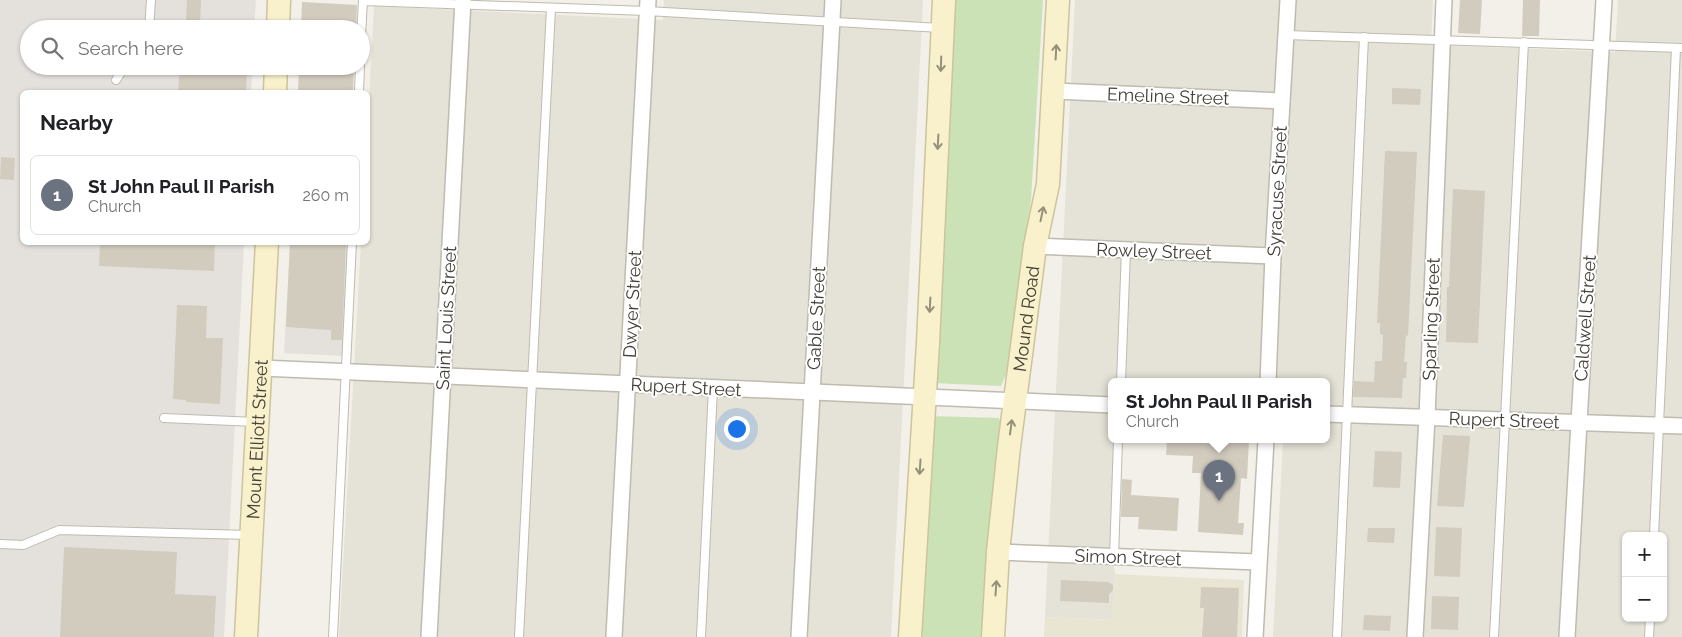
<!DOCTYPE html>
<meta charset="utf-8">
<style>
:root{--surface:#fff;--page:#f2f2f2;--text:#202124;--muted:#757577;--line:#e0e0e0;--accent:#e2582f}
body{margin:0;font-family:Raleway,sans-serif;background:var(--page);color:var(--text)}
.controls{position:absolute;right:15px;bottom:15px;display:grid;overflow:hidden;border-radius:8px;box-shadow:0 1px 4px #0004}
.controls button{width:45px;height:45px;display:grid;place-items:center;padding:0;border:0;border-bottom:1px solid var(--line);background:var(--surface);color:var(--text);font:25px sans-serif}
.you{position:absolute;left:736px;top:428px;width:18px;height:18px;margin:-12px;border:4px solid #fff;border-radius:50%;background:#1a73e8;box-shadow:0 0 0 8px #1a73e833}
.badge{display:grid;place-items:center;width:32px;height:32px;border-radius:50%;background:var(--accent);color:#fff;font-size:16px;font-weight:700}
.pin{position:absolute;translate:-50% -41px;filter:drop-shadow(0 1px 2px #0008)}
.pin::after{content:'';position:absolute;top:26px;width:18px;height:15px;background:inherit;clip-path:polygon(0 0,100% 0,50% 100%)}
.popup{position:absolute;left:1108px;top:378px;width:222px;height:65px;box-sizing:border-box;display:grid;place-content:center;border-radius:8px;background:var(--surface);filter:drop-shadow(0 1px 4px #0005);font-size:16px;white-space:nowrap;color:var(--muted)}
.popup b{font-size:19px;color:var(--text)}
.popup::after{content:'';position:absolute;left:50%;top:100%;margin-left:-10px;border:10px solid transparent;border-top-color:var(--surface)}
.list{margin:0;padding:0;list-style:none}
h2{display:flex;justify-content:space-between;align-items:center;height:65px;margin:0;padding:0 20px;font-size:21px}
h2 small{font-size:16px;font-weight:400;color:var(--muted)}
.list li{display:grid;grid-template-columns:32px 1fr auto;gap:15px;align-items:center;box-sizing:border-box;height:80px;margin:0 10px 10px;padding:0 10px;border:1px solid var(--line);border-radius:8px}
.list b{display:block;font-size:19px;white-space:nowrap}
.list p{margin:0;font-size:16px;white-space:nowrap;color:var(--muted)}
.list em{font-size:16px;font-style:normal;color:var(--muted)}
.icon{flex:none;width:28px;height:28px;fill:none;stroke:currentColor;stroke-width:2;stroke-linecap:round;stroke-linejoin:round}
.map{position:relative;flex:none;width:1682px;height:637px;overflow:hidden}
.search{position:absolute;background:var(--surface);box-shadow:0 1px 4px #0004;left:20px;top:20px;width:350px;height:55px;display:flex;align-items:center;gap:12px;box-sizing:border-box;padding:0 18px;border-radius:28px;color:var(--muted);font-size:19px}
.panel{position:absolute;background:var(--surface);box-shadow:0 1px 4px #0004;left:20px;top:90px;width:350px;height:155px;border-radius:8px}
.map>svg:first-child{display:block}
</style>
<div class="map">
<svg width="1682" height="637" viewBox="0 0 1682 637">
<rect width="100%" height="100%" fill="#f2f0e8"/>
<g fill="#e5e2d7" fill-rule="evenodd">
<polygon points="664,0 923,0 891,637 339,637 361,243 368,242 368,118 374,6 663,20"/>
<path d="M1075,0H1433L1431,45L1615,52L1618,0H1682V637H1273L1283,440H1326V382H1112V440H1115L1110,544L1115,574L1113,620L1045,617ZM1626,536H1663V618H1626Z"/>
</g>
<g fill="#e4e1dc">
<polygon points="0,0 256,0 254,29 29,29 29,66 253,66 251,92 22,92 22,242 244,243 224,637 0,637"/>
<polygon points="290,243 349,243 344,356 284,353"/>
</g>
<polygon fill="#e9e5d3" points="1115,574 1244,580 1242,637 1044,637 1045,617 1113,620"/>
<g fill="#cae2b5">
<polygon points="950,0 1043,0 1031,200 1007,372 1001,386 933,383"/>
<polygon points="930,416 999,418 1002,428 985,637 920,637"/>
</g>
<g fill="#d2ccbf">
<polygon points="187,0 201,0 200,23 186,22"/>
<polygon points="1460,0 1482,0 1480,34 1458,33"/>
<polygon points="1523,0 1540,0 1539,36 1522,36"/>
<polygon points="302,2 357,5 356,29 301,29"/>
<polygon points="180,66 247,69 246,92 178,92"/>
<polygon points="299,66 354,66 353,92 298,92"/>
<polygon points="1392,88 1421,89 1420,105 1392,104"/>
<polygon points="1385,151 1417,152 1408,336 1406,335 1404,362 1407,362 1406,378 1403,378 1402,398 1353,397 1354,381 1374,382 1375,361 1382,361 1383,335 1380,334 1380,323 1377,323"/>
<polygon points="1,157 15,158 14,180 0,179"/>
<polygon points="1453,189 1485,191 1478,343 1446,342 1447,287 1449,287"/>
<polygon points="100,242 215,242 214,271 99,266"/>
<polygon points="290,242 346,242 342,340 331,340 331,330 286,327"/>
<polygon points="177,305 207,306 206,338 223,338 220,404 186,402 186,400 173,399"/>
<polygon points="1443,435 1470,436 1464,507 1437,506"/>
<polygon points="1167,440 1249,440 1247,479 1241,478 1238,523 1244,523 1243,535 1198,532 1201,473 1192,473 1193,456 1166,455"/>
<polygon points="1375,451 1402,452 1400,488 1373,487"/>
<polygon points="1122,479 1132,480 1131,495 1179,498 1177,531 1138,529 1139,517 1121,517"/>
<polygon points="1436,527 1462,528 1460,577 1434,576"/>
<polygon points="1368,528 1395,528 1394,543 1367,542"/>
<polygon points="64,547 177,552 175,594 216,596 214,637 60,637"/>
<polygon points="1061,580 1108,582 1113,585 1113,590 1109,594 1109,603 1060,601"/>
<polygon points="1201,587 1239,588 1237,637 1202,637 1204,608 1200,608"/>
<polygon points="1432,596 1459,597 1458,630 1431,629"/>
<polygon points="1364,615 1391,616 1390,631 1363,630"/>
</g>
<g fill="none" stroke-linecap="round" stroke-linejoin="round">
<g stroke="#bfbbae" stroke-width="10">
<g id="lane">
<polyline points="149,29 151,0"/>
<polyline points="1286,35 1682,48"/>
<polyline points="361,36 363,1 647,11 941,28"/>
<polyline points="116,80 125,66"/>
<polyline points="359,92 360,66"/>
<polyline points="1121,382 1126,250"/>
<polyline points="164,418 256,422"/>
<polyline points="1654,536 1676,48"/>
<polyline points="0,544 23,545 59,530 250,535"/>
<polyline points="1114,557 1118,440"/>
<polyline points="333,637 352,242"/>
<polyline points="519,637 551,8"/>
<polyline points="701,637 713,388"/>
<polyline points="1337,637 1364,37"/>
<polyline points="1494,637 1524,42"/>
<polyline points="1649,637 1650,618"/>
</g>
</g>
<g stroke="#bfbbae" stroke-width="18">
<g id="street">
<polyline points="1054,91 1282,101"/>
<polyline points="1035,246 1273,256"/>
<polyline points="261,368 1112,405"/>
<polyline points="1268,382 1273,256 1288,0"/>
<polyline points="1326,414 1682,426"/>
<polyline points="998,552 1258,562"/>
<polyline points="429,637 463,0"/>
<polyline points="614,637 648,0"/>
<polyline points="799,637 833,0"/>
<polyline points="1255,637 1266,440"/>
<polyline points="1415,637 1427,417 1444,0"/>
<polyline points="1567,637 1579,422 1604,0"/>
</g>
</g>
<g stroke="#ccc49c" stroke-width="25">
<g id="secondary">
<polyline points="278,29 279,0"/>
<polyline points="275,92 276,66"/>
<path id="s1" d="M246,637L267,242"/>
<polyline points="910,637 928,343 944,0"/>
<path id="s2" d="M993,637L998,552L1009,447L1035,246L1048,184L1058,0"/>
</g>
</g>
<use href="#lane" stroke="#fff" stroke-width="8"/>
<use href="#street" stroke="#fff" stroke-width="15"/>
<use href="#secondary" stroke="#f8f1cb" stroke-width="22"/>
</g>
<defs><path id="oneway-shaft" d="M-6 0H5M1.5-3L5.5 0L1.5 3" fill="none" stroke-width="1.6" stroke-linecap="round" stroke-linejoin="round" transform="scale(1.25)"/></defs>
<g stroke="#95907a">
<use href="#oneway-shaft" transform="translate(1056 52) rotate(-87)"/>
<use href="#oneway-shaft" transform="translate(941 64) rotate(92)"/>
<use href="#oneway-shaft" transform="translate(938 142) rotate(93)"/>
<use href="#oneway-shaft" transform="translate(1042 214) rotate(-78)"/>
<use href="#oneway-shaft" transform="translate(930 305) rotate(93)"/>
<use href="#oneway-shaft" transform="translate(1011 427) rotate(-82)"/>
<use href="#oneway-shaft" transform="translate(920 467) rotate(94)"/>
<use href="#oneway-shaft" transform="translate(996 588) rotate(-86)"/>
</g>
<g text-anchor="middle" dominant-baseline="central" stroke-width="4" stroke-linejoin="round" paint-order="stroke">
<g font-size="18" fill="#444037" stroke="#fff">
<text transform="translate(1168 96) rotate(2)">Emeline Street</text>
<text transform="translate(1277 191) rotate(-87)">Syracuse Street</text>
<text transform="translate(1154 251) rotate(2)">Rowley Street</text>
<text transform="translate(632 304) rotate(-87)">Dwyer Street</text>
<text transform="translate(446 318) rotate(-87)">Saint Louis Street</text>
<text transform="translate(816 318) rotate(-87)">Gable Street</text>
<text stroke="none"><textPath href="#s2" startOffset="320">Mound Road</textPath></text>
<text transform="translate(1585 318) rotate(-86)">Caldwell Street</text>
<text transform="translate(1431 319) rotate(-88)">Sparling Street</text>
<text transform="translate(686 387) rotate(3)">Rupert Street</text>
<text transform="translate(1504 420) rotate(2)">Rupert Street</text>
<text stroke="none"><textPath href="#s1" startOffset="198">Mount Elliott Street</textPath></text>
<text transform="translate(1128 557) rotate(2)">Simon Street</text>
</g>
</g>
</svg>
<div class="controls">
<button>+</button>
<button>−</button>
</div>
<div class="you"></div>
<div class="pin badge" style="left:1219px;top:501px;background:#6b7280">1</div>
<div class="popup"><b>St John Paul II Parish</b>Church</div>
<div class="search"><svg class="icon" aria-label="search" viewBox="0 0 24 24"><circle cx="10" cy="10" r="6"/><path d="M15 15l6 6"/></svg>Search here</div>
<section class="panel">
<h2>Nearby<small></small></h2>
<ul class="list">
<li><span class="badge" style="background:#6b7280">1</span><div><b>St John Paul II Parish</b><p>Church</p></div><em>260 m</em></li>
</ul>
</section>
</div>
